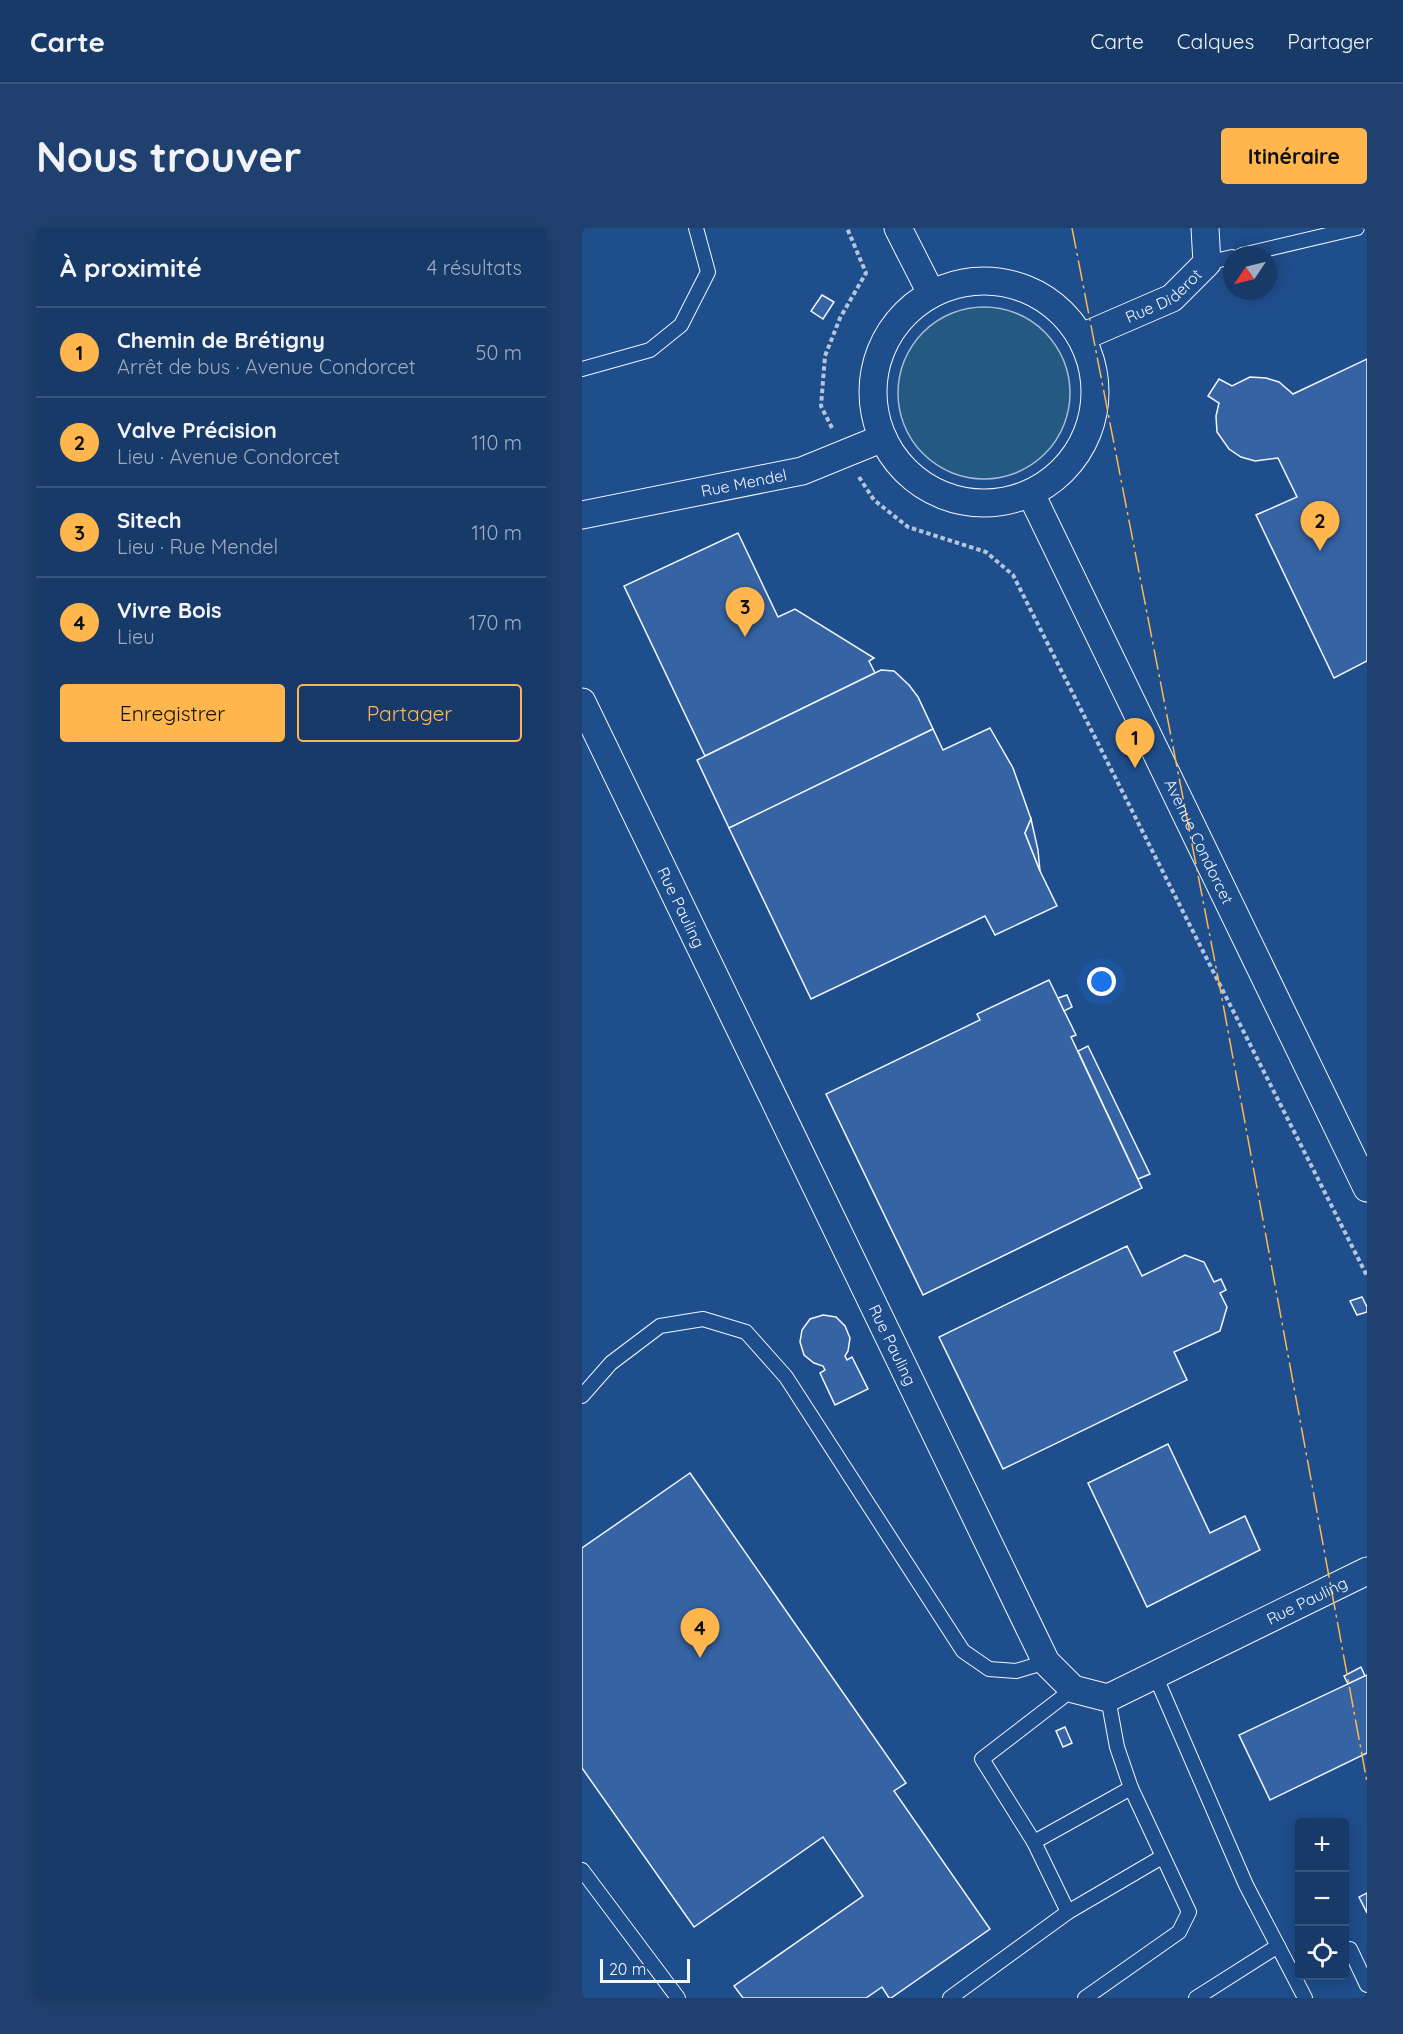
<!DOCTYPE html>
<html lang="fr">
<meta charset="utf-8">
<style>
:root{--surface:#173a69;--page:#20416f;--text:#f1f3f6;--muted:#9eadc0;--line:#36547d;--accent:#ffb74d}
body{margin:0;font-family:Quicksand,sans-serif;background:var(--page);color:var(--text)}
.controls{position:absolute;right:18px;bottom:18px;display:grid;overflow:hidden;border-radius:6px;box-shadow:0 3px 15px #0003}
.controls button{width:54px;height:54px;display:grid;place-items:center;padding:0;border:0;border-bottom:2px solid var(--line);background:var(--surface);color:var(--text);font:30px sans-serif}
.compass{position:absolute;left:641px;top:18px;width:54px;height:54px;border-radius:50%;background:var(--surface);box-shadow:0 3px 15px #0003;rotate:235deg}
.scale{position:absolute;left:18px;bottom:15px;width:90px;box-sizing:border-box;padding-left:6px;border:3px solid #f2f6ff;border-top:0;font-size:16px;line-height:21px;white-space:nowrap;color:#f2f6ff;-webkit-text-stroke:4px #1f4e8c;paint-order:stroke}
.you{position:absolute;left:520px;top:754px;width:21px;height:21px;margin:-15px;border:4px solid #fff;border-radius:50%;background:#1a73e8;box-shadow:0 0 0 9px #1a73e833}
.badge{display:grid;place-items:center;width:39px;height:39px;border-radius:50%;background:var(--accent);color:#111;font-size:20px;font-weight:700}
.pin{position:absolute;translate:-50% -50px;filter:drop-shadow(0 2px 3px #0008)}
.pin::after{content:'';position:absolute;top:32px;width:21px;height:18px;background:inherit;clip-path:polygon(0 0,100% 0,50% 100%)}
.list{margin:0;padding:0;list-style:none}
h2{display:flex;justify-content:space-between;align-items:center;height:78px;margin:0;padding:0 24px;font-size:26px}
h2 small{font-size:20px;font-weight:400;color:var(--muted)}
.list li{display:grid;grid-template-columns:39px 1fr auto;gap:18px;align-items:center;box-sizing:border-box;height:90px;padding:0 24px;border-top:2px solid var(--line)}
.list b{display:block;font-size:22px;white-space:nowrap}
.list p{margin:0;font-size:20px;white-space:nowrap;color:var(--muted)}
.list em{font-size:20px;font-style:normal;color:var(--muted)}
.actions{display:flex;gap:12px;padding:18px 24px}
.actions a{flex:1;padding:14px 0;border:2px solid var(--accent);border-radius:6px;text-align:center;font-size:21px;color:var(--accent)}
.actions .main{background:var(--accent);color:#111}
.icon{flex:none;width:33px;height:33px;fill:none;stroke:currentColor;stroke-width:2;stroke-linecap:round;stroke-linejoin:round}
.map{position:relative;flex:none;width:785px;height:1770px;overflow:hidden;border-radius:6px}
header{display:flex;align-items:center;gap:36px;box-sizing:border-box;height:84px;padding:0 30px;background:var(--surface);border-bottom:2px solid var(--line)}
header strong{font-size:28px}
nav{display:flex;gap:33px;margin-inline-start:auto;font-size:21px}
.intro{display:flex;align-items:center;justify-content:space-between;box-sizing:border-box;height:144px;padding:0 36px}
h1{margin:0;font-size:42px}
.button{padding:15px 27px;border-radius:6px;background:var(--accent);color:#111;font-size:21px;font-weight:700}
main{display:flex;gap:36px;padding:0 36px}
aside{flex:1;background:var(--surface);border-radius:6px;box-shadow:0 3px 15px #0003}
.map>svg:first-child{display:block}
</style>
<header>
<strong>Carte</strong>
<nav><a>Carte</a><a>Calques</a><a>Partager</a></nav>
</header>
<div class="intro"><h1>Nous trouver</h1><a class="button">Itinéraire</a></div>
<main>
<aside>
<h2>À proximité<small>4 résultats</small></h2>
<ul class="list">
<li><span class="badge">1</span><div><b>Chemin de Brétigny</b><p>Arrêt de bus · Avenue Condorcet</p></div><em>50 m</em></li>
<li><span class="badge">2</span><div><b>Valve Précision</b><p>Lieu · Avenue Condorcet</p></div><em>110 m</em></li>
<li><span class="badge">3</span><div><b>Sitech</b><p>Lieu · Rue Mendel</p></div><em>110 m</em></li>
<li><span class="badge">4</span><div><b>Vivre Bois</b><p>Lieu</p></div><em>170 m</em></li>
</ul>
<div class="actions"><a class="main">Enregistrer</a><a>Partager</a></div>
</aside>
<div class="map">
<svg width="785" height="1770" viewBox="0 0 785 1770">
<rect width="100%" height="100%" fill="#1f4e8c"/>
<circle fill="#245a82" stroke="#a8bbd7" stroke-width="1.5" cx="402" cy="165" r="86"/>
<g fill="#3563a3" stroke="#f2f6ff" stroke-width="1.5">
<polygon points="240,67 252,74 241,91 229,83"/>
<polygon points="785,131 785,433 752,450 674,287 715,269 696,230 673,233 659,229 647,221 635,204 634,188 637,175 626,168 637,151 650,158 668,149 684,150 697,154 711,166"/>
<polygon points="156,305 196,389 213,381 292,430 287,433 293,445 123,528 42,358"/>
<polygon points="299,442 312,443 327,457 336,469 351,501 147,600 115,532"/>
<polygon points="408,500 431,540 449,591 443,605 458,643 475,678 413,707 403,688 229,771 147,600 351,501 361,522"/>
<polygon points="449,591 456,622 458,643 443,605"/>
<polygon points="467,752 494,807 489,809 560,960 341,1067 244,866 398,792 395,786"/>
<polygon points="485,767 490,779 482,783 476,770"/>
<polygon points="506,818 568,946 556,951 496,823"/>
<polygon points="545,1018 560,1048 603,1027 622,1034 632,1054 639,1051 644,1062 638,1065 645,1079 638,1103 592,1124 605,1152 421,1241 357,1109"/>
<polygon points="780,1069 785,1079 785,1084 775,1087 768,1073"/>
<polygon points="241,1087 254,1089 263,1098 268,1110 266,1123 263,1128 265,1132 270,1129 286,1161 253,1177 238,1145 243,1142 241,1138 232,1135 222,1127 218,1114 220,1102 228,1091"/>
<polygon points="586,1216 628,1305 663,1288 678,1322 565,1379 506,1255"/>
<polygon points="108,1245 324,1555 312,1563 408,1701 309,1770 307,1770 300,1759 284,1770 161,1770 152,1758 281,1668 241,1609 112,1699 0,1540 0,1320"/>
<polygon points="779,1439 783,1448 766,1456 762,1448"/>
<polygon points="785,1447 785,1525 688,1572 657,1507"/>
<polygon points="483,1499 490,1515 481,1519 474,1503"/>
<polygon points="785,1665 785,1685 777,1669"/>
</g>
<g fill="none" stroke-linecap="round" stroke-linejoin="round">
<g stroke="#f2f6ff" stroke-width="16">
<g id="lane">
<polyline points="660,27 775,0"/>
<polyline points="625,35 650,29"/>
<polyline points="0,141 68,122 99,97 126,44 114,0"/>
<polyline points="0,1168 29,1135 78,1098 121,1091 164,1104 204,1149 381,1423 407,1441 434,1443 464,1434"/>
<polyline points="573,1447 664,1657 723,1770"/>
<polyline points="452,1614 549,1560"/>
<polyline points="0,1642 96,1770"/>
<polyline points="486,1684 452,1614 400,1531 491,1461"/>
<polyline points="768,1721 785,1757"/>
<polyline points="368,1770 486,1684 580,1629"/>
<polyline points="503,1770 597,1704 607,1684 549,1560 535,1519 526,1470"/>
<polyline points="614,1770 696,1718"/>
</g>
</g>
<g stroke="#f2f6ff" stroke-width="29">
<g id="street">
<polyline points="316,0 349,65"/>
<circle cx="402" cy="164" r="111"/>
<path id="s1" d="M500,109L590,70L625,35L623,0"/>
<path id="s2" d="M449,266L785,960"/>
<path id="s3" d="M0,287L220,243L301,210"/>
<path id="s4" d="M0,474L464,1434L491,1461L526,1470L785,1343"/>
</g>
</g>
<g stroke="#b3c4dc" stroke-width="4" stroke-dasharray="4.5 3" stroke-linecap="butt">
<polyline points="250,200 239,178 243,128 258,90 284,45 265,0"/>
<polyline points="277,249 292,272 326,299 404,324 431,347 785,1048"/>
</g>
<use href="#lane" stroke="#1f4e8c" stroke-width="14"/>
<use href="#street" stroke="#1f4e8c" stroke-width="27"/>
<polyline stroke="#ffb74d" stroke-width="1.5" stroke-dasharray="21 4.5 3 4.5" stroke-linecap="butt" points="490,0 639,765 785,1554"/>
</g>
<g text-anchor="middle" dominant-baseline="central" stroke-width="4.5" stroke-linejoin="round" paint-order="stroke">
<g font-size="16" fill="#f2f6ff" stroke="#1f4e8c">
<text stroke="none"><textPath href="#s1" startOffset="92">Rue Diderot</textPath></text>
<text stroke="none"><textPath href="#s3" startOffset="165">Rue Mendel</textPath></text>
<text stroke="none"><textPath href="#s2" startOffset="386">Avenue Condorcet</textPath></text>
<text stroke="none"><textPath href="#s4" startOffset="228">Rue Pauling</textPath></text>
<text stroke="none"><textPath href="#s4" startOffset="714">Rue Pauling</textPath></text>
<text stroke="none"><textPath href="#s4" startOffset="1362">Rue Pauling</textPath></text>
</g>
</g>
</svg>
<div class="controls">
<button>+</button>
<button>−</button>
<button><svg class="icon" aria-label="locate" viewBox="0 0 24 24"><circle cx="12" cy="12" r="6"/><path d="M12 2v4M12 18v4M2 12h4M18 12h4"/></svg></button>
</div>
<svg class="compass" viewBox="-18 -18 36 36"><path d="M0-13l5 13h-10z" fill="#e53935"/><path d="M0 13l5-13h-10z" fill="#9eadc0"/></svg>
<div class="scale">20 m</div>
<div class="you"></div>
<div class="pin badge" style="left:553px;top:540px">1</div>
<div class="pin badge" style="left:738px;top:323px">2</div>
<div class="pin badge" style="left:163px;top:409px">3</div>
<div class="pin badge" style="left:118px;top:1430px">4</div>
</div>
</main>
